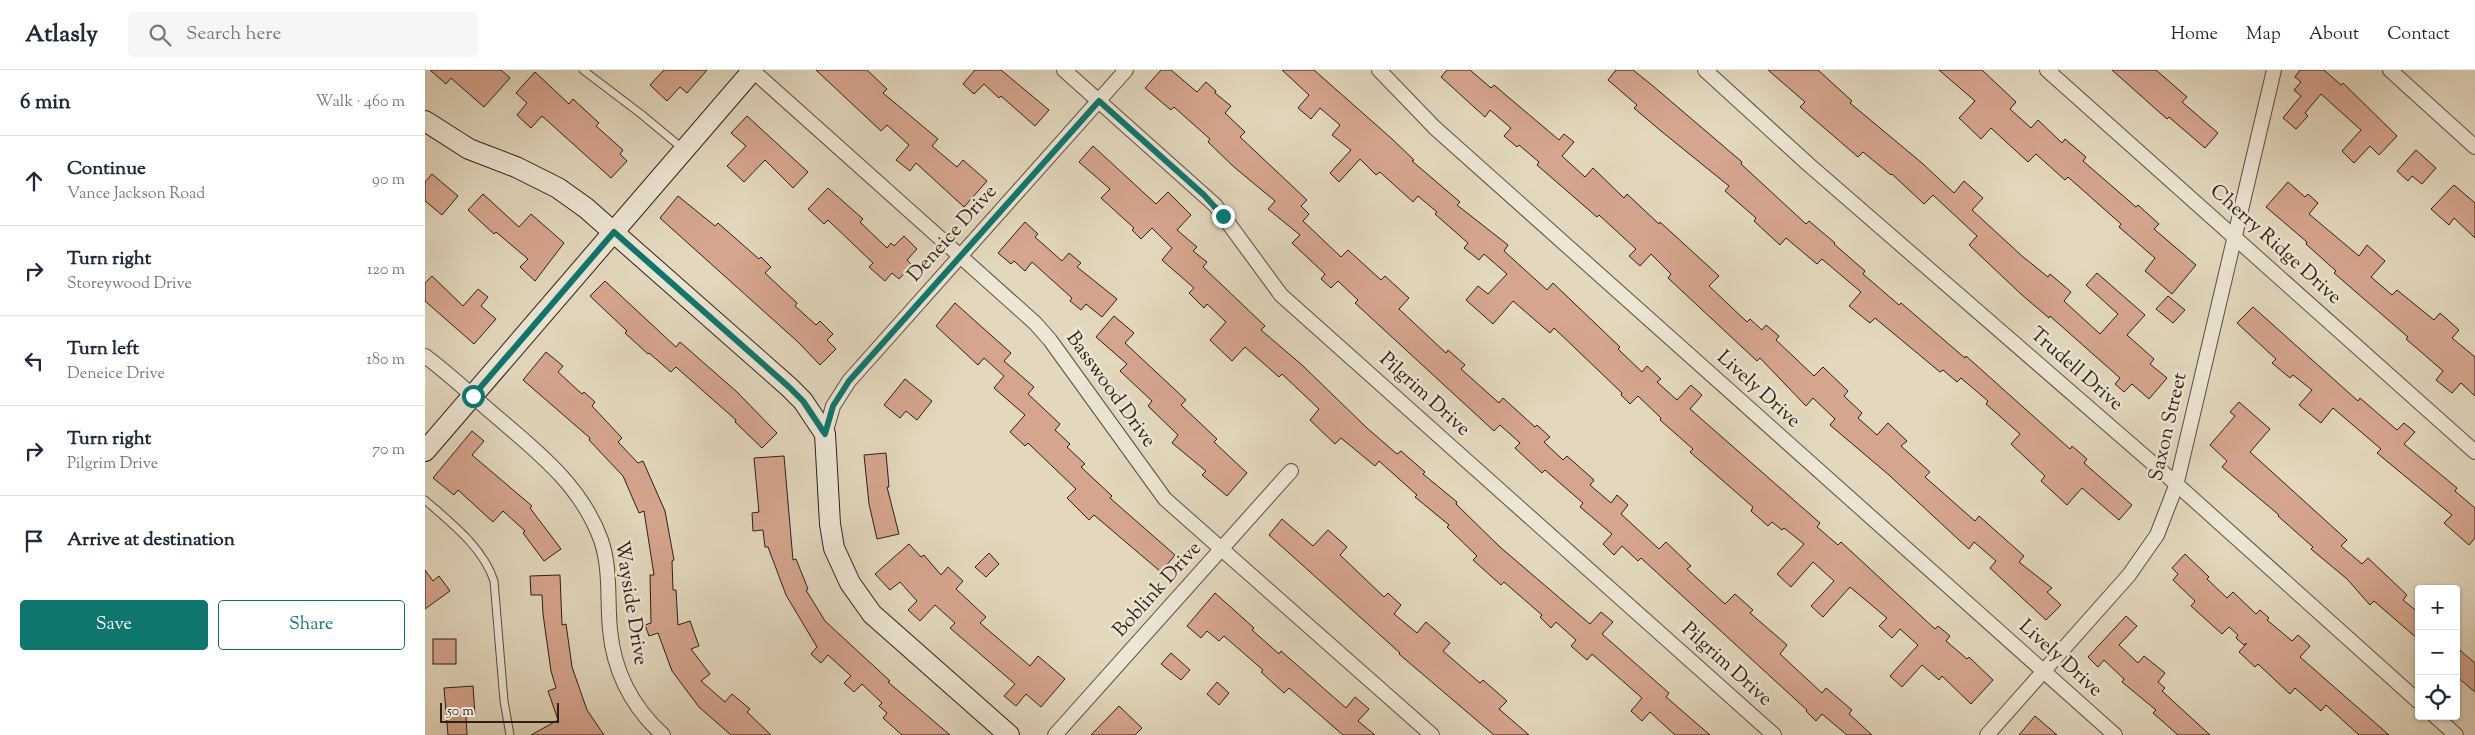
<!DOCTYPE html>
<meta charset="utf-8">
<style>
:root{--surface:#fff;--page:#f6f6f7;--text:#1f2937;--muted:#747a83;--line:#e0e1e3;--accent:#0f766e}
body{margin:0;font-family:"Sorts Mill Goudy",serif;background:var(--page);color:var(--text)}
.controls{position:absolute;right:15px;bottom:15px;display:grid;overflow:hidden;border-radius:5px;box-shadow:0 1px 4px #0004}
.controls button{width:45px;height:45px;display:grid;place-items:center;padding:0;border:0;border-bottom:1px solid var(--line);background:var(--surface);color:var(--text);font:25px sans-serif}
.scale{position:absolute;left:15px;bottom:12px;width:119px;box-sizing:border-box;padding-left:5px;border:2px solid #2e1f17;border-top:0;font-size:14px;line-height:18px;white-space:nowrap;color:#2e1f17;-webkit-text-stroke:4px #ede6d5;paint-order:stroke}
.stop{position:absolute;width:15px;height:15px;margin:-11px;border:4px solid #0f766e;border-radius:50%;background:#fff}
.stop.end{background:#0f766e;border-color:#fff;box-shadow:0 1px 5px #0008}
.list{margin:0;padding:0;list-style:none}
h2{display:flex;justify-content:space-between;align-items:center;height:65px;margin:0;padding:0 20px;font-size:21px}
h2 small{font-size:16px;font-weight:400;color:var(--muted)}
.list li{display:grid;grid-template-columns:32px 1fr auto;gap:15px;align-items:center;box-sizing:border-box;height:90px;padding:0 20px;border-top:1px solid var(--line)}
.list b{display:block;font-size:19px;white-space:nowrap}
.list p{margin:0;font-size:16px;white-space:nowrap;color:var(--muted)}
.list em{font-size:16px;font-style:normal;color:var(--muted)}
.actions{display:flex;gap:10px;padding:15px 20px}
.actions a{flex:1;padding:11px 0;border:1px solid var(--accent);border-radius:5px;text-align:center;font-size:18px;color:var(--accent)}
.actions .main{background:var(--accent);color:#fff}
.icon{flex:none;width:28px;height:28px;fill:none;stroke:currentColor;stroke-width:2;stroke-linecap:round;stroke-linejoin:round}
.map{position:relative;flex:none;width:2050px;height:665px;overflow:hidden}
header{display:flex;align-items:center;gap:30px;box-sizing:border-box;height:70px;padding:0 25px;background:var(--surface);border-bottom:1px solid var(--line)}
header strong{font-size:24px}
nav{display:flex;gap:28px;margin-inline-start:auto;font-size:18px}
.search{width:350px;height:45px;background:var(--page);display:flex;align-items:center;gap:12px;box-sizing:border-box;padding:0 18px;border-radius:5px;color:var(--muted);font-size:19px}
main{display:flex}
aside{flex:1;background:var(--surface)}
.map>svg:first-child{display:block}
</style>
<header>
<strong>Atlasly</strong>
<div class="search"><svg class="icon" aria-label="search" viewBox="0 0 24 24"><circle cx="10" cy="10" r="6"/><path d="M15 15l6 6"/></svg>Search here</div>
<nav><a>Home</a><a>Map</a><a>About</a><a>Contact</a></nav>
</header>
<main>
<aside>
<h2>6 min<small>Walk · 460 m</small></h2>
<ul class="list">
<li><svg class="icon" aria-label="ahead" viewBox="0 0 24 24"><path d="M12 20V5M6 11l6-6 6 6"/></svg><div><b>Continue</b><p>Vance Jackson Road</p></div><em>90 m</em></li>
<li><svg class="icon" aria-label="right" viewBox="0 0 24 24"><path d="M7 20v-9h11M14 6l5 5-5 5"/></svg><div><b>Turn right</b><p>Storeywood Drive</p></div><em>120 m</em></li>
<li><svg class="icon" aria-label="left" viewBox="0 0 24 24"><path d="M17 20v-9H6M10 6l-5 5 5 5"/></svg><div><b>Turn left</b><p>Deneice Drive</p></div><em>180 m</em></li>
<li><svg class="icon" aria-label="right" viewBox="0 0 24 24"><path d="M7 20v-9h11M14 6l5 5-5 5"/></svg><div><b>Turn right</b><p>Pilgrim Drive</p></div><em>70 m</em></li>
<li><svg class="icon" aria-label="arrive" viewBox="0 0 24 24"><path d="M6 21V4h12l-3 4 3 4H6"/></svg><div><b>Arrive at destination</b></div></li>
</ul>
<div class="actions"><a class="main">Save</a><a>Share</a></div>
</aside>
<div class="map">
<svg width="2050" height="665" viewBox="0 0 2050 665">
<rect width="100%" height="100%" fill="#e3d8be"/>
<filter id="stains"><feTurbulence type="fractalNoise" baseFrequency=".004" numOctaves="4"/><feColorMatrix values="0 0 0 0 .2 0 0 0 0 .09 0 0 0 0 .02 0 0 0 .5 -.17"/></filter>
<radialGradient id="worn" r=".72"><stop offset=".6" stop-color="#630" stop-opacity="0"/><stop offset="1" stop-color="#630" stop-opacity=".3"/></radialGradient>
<g fill="#d6a58e" stroke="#2e1f17">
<polygon points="5,0 76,0 85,8 59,37 26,8 21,14"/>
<polygon points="239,0 282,0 262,23 255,17 242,31 225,15"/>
<polygon points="391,0 442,0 462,19 458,23 513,69 507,76 532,97 538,90 562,111 539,137 491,93 485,101 471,90 484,75 462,55 456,61"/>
<polygon points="550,0 576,0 624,40 610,56 576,26 574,28 559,14 549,24 538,14"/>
<polygon points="736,0 746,0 772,22 781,12 791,21 790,23 806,36 800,43 820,62 815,67 882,130 876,136 884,144 878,151 916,187 923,180 956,210 960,206 984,228 974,239 1021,283 1023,280 1040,295 1036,299 1074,333 1078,328 1110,357 1112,355 1125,367 1119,372 1138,390 1142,386 1169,410 1165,415 1186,433 1192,425 1203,435 1196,444 1234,479 1241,472 1266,496 1262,499 1300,534 1310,524 1328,540 1325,543 1362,575 1355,584 1397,623 1401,618 1427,640 1424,644 1447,665 1422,665 1397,644 1391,651 1381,641 1382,640 1216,488 1213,491 1197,476 1189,485 1178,474 1187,464 1155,437 1158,433 1120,400 1117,403 1090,378 1095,373 1075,355 1069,361 930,233 933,230 913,211 906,218 896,209 900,204 867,173 875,165 843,139 850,131 809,97 783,72 785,69 749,37 746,40 720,18"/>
<polygon points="857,0 889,0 966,68 989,90 987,91 1035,132 1032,135 1083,175 1079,181 1122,220 1128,213 1195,277 1193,279 1217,302 1222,296 1236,309 1232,312 1252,330 1266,315 1277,325 1265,339 1395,453 1392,457 1413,475 1416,472 1510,559 1513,556 1525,566 1521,571 1542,589 1544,587 1568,610 1546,634 1517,606 1514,610 1497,595 1477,617 1465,606 1493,575 1475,559 1467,568 1454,556 1462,548 1425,517 1398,547 1386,536 1409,511 1388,492 1366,517 1352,504 1379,474 1359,458 1357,460 1347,452 1343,456 1326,441 1328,437 1265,382 1268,379 1235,350 1236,348 1213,326 1205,334 1196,325 1197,323 1129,258 1125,263 1088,231 1068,254 1041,230 1053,216 1063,224 1082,204 1059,184 1054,190 1039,178 1043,173 1010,144 1012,142 993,126 988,132 955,102 951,105 935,89 914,112 905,103 926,80 907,65 915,55 895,38 886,49 873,38 884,25"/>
<polygon points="1022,0 1045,0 1066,18 1069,15 1134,70 1139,64 1149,72 1137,86 1160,107 1168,98 1199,128 1202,124 1234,154 1235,152 1294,206 1284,216 1322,252 1325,249 1337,260 1341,255 1354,266 1351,270 1389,306 1398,297 1423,321 1419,326 1437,343 1433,348 1452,365 1463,353 1482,371 1476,376 1505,402 1500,407 1550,451 1554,446 1599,486 1594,492 1627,518 1622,522 1636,535 1621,550 1565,498 1571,491 1549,472 1544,479 1534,470 1464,405 1405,355 1410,349 1388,328 1381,336 1335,288 1332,291 1243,208 1246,204 1226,184 1215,196 1204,186 1211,179 1174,145 1172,147 1112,95 1114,92 1094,75 1092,77 1079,66 1086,58 1065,40 1060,47 1016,7"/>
<polygon points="1191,0 1208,0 1228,16 1317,92 1316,94 1381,154 1384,151 1410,173 1409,174 1440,201 1438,204 1474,235 1476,233 1540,288 1541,286 1645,379 1647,376 1662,389 1659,393 1707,435 1694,450 1657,418 1642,435 1616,411 1620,406 1586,374 1595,364 1561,334 1563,331 1536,308 1532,312 1518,300 1515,302 1450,248 1445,253 1424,236 1436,222 1397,189 1392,194 1361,168 1355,175 1329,151 1331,148 1300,121 1304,116 1236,61 1209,38 1212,35 1183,10"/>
<polygon points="1343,0 1393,0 1427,31 1425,33 1497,93 1529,123 1539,111 1558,128 1547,140 1597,186 1623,207 1625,204 1646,222 1639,231 1675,264 1693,244 1661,215 1672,203 1720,245 1702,265 1729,289 1725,294 1742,308 1724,329 1707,314 1699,322 1690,314 1695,308 1625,246 1624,248 1597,225 1544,175 1552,166 1508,125 1499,134 1467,104 1466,105 1438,82 1433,87 1375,37 1380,32"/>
<polygon points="1514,0 1557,0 1591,32 1585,39 1606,58 1613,50 1637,73 1640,69 1661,87 1658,91 1711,137 1713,135 1734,154 1729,159 1771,195 1747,224 1720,201 1730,188 1694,157 1696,154 1643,107 1640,110 1611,84 1603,92 1566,58 1556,69 1534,48 1550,31"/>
<polygon points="1687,0 1731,0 1762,27 1757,32 1793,63 1780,78 1744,47 1742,49"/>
<polygon points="1875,0 1899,0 1916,15 1918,13 1972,66 1954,85 1945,76 1929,93 1917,81 1936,60 1896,24 1880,43 1883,46 1871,59 1858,48 1876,26 1869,20 1876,12 1870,7"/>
<polygon points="110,2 144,34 148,29 174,53 171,56 198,80 195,84 202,91 186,108 117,46 106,58 92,45 102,33 91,23"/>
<polygon points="322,46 383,102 368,118 340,90 319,112 302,96 321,76 306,63"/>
<polygon points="668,76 731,134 743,122 766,145 752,160 772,177 768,181 782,192 778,197 840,256 836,260 877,295 942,358 972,384 976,381 1000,402 998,404 1032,432 1031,434 1075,477 1165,554 1176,542 1188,552 1177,564 1244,623 1241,627 1285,665 1250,665 1225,642 1217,651 1206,641 1217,628 1167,584 1162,590 1146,576 1151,570 1131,552 1126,558 1115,547 1117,545 1079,512 1076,515 1048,490 1052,486 1022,457 1024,455 990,427 992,425 954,391 950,396 916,368 910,374 885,350 894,339 857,304 854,307 820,277 807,291 785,270 801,252 782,234 779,238 764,223 769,218 737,190 747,178 727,158 716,169 707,160 709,158 676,128 685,119 654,92"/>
<polygon points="1991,80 2011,98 1997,114 1987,106 1983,111 1972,101"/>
<polygon points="7,104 33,126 17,145 0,131 0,112"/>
<polygon points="1863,112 1880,127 1883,124 1893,133 1884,144 1928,181 1934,186 1942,175 1960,191 1946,207 1967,225 1972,220 2009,250 2015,243 2034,260 2027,268 2050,287 2050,326 2036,313 2027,323 2011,310 2018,301 1981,269 1983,267 1909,203 1911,201 1881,174 1882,172 1841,137"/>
<polygon points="2029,115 2050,133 2050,168 2029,148 2024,155 2006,139"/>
<polygon points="403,118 438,149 435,152 462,178 466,173 469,176 479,166 492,179 482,190 487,195 474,209 467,203 460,211 444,197 448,193 403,150 399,154 383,139"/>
<polygon points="58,124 94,157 106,144 139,173 110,211 95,197 103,189 71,162 69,164 43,140"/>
<polygon points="253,126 290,156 293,153 334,189 336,187 346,197 340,203 372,233 370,236 391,255 395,251 408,264 402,270 411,279 395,295 373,272 235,148"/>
<polygon points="600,152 613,164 610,167 637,191 644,183 656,193 652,197 692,229 677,247 661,234 656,240 645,231 647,228 607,192 600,201 589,191 586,194 573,183"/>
<polygon points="7,206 38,236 53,219 63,227 56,236 71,249 49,274 0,231 0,213"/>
<polygon points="180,211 251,277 255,272 312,322 352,363 337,378 310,352 311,350 251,297 246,302 224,283 223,284 200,263 202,261 165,226"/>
<polygon points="1743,226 1760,240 1748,253 1731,239"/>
<polygon points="530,233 586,283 579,291 609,317 603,324 635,354 630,360 645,374 642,377 660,394 656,397 687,426 685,428 750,485 736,502 669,445 664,450 642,428 651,419 603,373 600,376 585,362 600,345 569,318 579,306 559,288 553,295 511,256"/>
<polygon points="1828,237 1933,331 1935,328 1972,360 1979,353 1990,362 1979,374 2032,418 2030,421 2050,438 2050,468 2044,475 2019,453 2027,445 1952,383 1956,379 1908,338 1896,353 1874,335 1887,320 1868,305 1865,308 1847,293 1851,289 1812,253"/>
<polygon points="689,246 709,263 700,273 761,330 756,335 792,369 789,372 822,403 802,426 777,405 781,401 747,373 753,365 723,336 727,331 695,301 702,294 671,267"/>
<polygon points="121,282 138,296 133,302 157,324 159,322 170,332 167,336 197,368 193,372 213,393 218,391 240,441 249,490 247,491 248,520 251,520 253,555 265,551 274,576 266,579 285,604 276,611 300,632 307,624 325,639 322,642 346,665 306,665 274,637 247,601 233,563 224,566 220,555 226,553 225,505 229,505 219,441 214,443 198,406 164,370 165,368 98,310"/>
<polygon points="480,309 507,331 492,350 481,341 475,348 459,335"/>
<polygon points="1814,332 1845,359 1825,382 1922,470 1916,476 1937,494 1943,488 1982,525 1978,530 1994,543 1994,570 1949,531 1945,535 1922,509 1886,479 1888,477 1853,446 1854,445 1797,397 1802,391 1785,375 1810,346 1805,342"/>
<polygon points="47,361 59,371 47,385 107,436 105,438 136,479 119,491 98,463 100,461 78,441 68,452 33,420 29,425 8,408"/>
<polygon points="461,383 464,417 462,417 474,464 452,469 444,434 439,385"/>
<polygon points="359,386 368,490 371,489 383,519 381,520 400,551 465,611 463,612 525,665 477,665 458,648 462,643 454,636 457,633 437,614 429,622 419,613 426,606 403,585 396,593 386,584 392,577 361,525 343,477 340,477 338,460 328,461 327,443 334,442 329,388"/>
<polygon points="857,449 888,476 903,460 922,477 915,485 959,527 963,523 976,535 969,544 992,563 1001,552 1025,573 1018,581 1055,613 1058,610 1082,631 1074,639 1104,665 1069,665 974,584 975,583 844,465"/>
<polygon points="484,474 496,487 499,485 516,505 523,497 538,511 531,519 561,547 555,553 605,596 613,586 640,609 616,637 601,624 591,636 579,626 590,614 525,558 530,553 510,535 495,551 483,540 492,531 475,512 465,520 450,504"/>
<polygon points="564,483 574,494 561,507 550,497"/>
<polygon points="1760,484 1784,507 1782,509 1802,528 1808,522 1831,544 1835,540 1844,548 1842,550 1867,571 1873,565 1885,576 1875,587 1964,665 1934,665 1901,635 1896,641 1870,618 1865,624 1833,594 1830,597 1814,582 1822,573 1819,575 1811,568 1813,565 1804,557 1797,564 1766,536 1770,531 1748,510 1753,504 1747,498"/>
<polygon points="0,500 8,511 14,506 25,521 0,539"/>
<polygon points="135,505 137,555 141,554 147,597 162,640 179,665 106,665 133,650 123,621 131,618 126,601 118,544 117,525 106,525 105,506"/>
<polygon points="790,523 829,558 827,560 854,584 856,581 921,638 930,627 944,639 933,651 950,665 918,665 864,618 859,623 836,602 838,600 799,566 794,571 782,561 776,568 762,556"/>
<polygon points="1701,546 1712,556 1694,575 1713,593 1719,586 1740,603 1733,612 1740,618 1737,621 1785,665 1753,665 1728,643 1731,640 1697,612 1699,609 1679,590 1673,597 1663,587"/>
<rect x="8" y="569" width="23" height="25"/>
<polygon points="2031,577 2050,593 2050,622 2031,606"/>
<polygon points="746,583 765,600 756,610 736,594"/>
<polygon points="792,612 804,623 794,635 782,624"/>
<polygon points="48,616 50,645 41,646 42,665 23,665 19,618"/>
<polygon points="694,636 717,658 710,665 666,665"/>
<polygon points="1610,646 1632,665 1594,665"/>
</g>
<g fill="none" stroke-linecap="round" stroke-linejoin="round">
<g stroke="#5b4d41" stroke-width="9">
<g id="lane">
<polyline points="158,0 216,44 257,78"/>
<path d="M0,430C26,453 58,477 69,511L79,631L85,665"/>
</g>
</g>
<g stroke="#5b4d41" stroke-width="16">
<g id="street">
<polyline points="327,0 610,253 625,270 740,429 1007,665"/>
<polyline points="639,0 790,135 856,225 1349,665"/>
<polyline points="954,0 1010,58 1690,665"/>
<polyline points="1280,0 1383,94 1748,411 1994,632"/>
<polyline points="1622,0 2050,382"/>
<polyline points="1965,0 2050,77"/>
<path d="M0,286C23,303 44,323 66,342C109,379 156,414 176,470C186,499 182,529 185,560C189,602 206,636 238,665"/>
<polyline points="400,364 408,336 424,311 701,0"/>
<polyline points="2010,646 2031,665"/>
<polyline points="630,665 866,401"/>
<polyline points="1562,665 1704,505 1732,465 1751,416 1849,0"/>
</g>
</g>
<g stroke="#2e1f17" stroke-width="22">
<g id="secondary">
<polyline points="0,51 44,79 91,97 133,118 161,138 364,317 378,331 400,364 405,454 409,478 425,513 447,544 584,665"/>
<polyline points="0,381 328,0"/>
</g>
</g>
<use href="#lane" stroke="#ede6d5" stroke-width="7"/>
<use href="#street" stroke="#ede6d5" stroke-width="14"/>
<use href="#secondary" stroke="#ede6d5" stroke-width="20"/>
</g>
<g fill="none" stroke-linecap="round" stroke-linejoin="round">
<polyline stroke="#0f766e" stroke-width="6" points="48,326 189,162 364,317 378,331 400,364 408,336 424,311 674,31 779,125 798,146"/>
</g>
<g text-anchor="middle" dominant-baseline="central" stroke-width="5" stroke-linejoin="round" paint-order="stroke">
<g font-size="20" fill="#2e1f17" stroke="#ede6d5">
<text transform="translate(528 164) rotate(-48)">Deneice Drive</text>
<text transform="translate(1850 175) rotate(42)">Cherry Ridge Drive</text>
<text transform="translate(1651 300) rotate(41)">Trudell Drive</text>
<text transform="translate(685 320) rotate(54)">Basswood Drive</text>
<text transform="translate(1333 320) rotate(42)">Lively Drive</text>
<text transform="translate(999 325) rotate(42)">Pilgrim Drive</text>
<text transform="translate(1744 357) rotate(-77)">Saxon Street</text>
<text transform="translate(733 520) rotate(-48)">Boblink Drive</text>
<text transform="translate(205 533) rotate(81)">Wayside Drive</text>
<text transform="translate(1635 589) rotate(42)">Lively Drive</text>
<text transform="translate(1301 595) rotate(42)">Pilgrim Drive</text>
</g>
</g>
<rect width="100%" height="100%" filter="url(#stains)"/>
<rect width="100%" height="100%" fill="url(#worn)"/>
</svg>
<div class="controls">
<button>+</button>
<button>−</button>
<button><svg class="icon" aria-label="locate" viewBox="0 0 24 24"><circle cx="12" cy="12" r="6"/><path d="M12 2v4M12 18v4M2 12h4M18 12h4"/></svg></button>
</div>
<div class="scale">50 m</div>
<div class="stop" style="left:48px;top:326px"></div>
<div class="stop end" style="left:798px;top:146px"></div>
</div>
</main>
